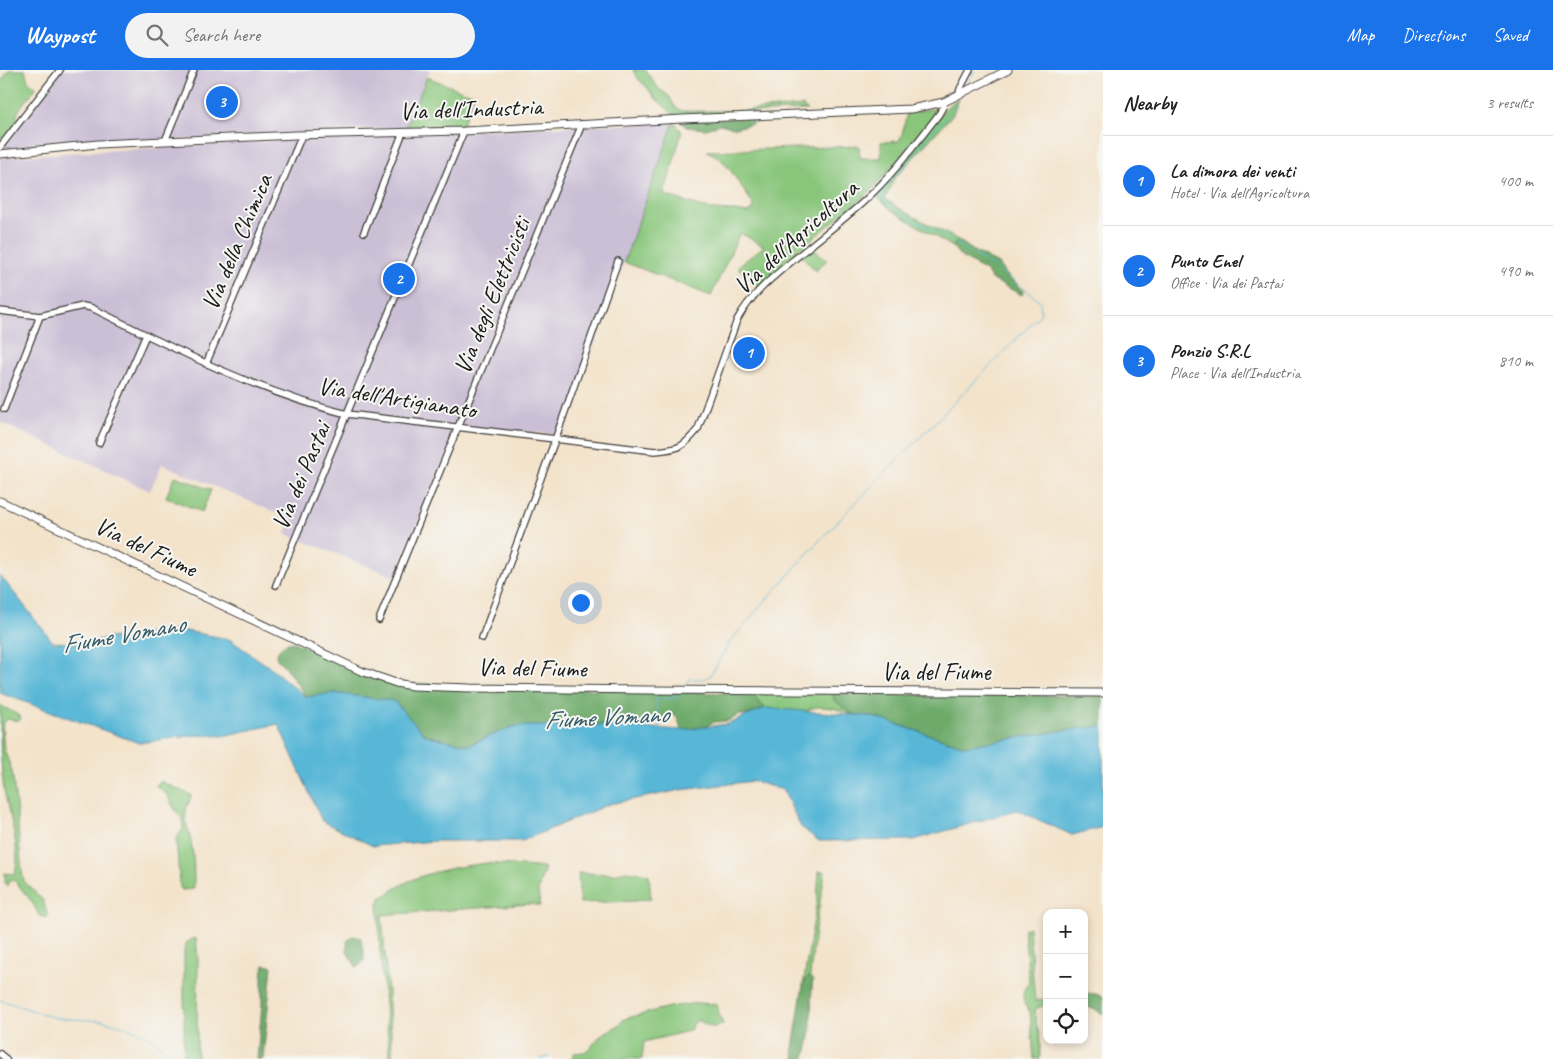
<!DOCTYPE html>
<meta charset="utf-8">
<style>
:root{--surface:#fff;--page:#f2f2f2;--text:#202124;--muted:#757577;--line:#e0e0e0;--accent:#1a73e8}
body{margin:0;font-family:Caveat,sans-serif;background:var(--page);color:var(--text)}
.controls{position:absolute;right:15px;bottom:15px;display:grid;overflow:hidden;border-radius:10px;box-shadow:0 2px 8px #0003}
.controls button{width:45px;height:45px;display:grid;place-items:center;padding:0;border:0;border-bottom:1px solid var(--line);background:var(--surface);color:var(--text);font:25px sans-serif}
.you{position:absolute;left:580px;top:532px;width:18px;height:18px;margin:-12px;border:4px solid #fff;border-radius:50%;background:#1a73e8;box-shadow:0 0 0 8px #1a73e833}
.badge{display:grid;place-items:center;width:32px;height:32px;border-radius:50%;background:var(--accent);color:#fff;font-size:16px;font-weight:700}
.pin{position:absolute;translate:-50% -50%;border:2px solid #fff;box-shadow:0 1px 5px #0006}
.list{margin:0;padding:0;list-style:none}
h2{display:flex;justify-content:space-between;align-items:center;height:65px;margin:0;padding:0 20px;font-size:21px}
h2 small{font-size:16px;font-weight:400;color:var(--muted)}
.list li{display:grid;grid-template-columns:32px 1fr auto;gap:15px;align-items:center;box-sizing:border-box;height:90px;padding:0 20px;border-top:1px solid var(--line)}
.list b{display:block;font-size:19px;white-space:nowrap}
.list p{margin:0;font-size:16px;white-space:nowrap;color:var(--muted)}
.list em{font-size:16px;font-style:normal;color:var(--muted)}
.icon{flex:none;width:28px;height:28px;fill:none;stroke:currentColor;stroke-width:2;stroke-linecap:round;stroke-linejoin:round}
.map{position:relative;flex:none;width:1103px;height:989px;overflow:hidden}
header{display:flex;align-items:center;gap:30px;box-sizing:border-box;height:70px;padding:0 25px;background:var(--accent);color:#fff}
header strong{font-size:24px}
nav{display:flex;gap:28px;margin-inline-start:auto;font-size:18px}
.search{width:350px;height:45px;background:var(--page);display:flex;align-items:center;gap:12px;box-sizing:border-box;padding:0 18px;border-radius:28px;color:var(--muted);font-size:19px}
main{display:flex}
aside{flex:1;background:var(--surface)}
.map>svg:first-child{display:block}
</style>
<header>
<strong>Waypost</strong>
<div class="search"><svg class="icon" aria-label="search" viewBox="0 0 24 24"><circle cx="10" cy="10" r="6"/><path d="M15 15l6 6"/></svg>Search here</div>
<nav><a>Map</a><a>Directions</a><a>Saved</a></nav>
</header>
<main>
<div class="map">
<svg width="1103" height="989" viewBox="0 0 1103 989">
<rect width="100%" height="100%" fill="#f6f6f2"/>
<filter id="ink" filterUnits="userSpaceOnUse"><feTurbulence type="fractalNoise" baseFrequency=".02" numOctaves="2"/><feDisplacementMap in="SourceGraphic" scale="10" xChannelSelector="R" yChannelSelector="G"/><feConvolveMatrix kernelMatrix="1 2 1 2 8 2 1 2 1" color-interpolation-filters="sRGB"/></filter>
<filter id="wash" filterUnits="userSpaceOnUse"><feTurbulence type="fractalNoise" baseFrequency=".0096" numOctaves="4" result="noise"/><feDisplacementMap in="SourceGraphic" scale="20" xChannelSelector="R" yChannelSelector="G"/><feGaussianBlur stdDeviation="1.12" result="paint"/><feColorMatrix in="noise" values="0 0 0 0 0 0 0 0 0 0 0 0 0 0 0 0 0 1.4 0 .05"/><feComposite in="paint" operator="in"/></filter>
<g filter="url(#wash)">
<rect width="100%" height="100%" fill="#f3e3cb"/>
<g fill="#cbbfd5">
<polygon points="56,0 430,0 406,57 0,80 0,74 38,26"/>
<polygon points="674,52 562,365 458,357 395,507 286,464 291,449 162,394 150,421 0,352 0,87 407,63"/>
</g>
<g fill="#89c67b" stroke="#52714c">
<path d="M9,0H25L28,11L36,17C30,29 14,38 17,53L3,71L0,69V13Z"/>
<polygon points="633,0 645,0 659,19 669,26 675,37 682,41 740,41 803,36 807,40 674,47 671,42 654,27 646,16 638,9"/>
<polygon points="427,7 465,22 475,24 462,55 406,57"/>
<path d="M958,29L953,44L893,110C892,118 887,122 885,129L905,142L953,167L958,170L953,177L893,141L874,124L939,46L950,34Z"/>
<polygon points="931,39 936,41 934,46 897,92 871,121 790,187 758,218 737,197 764,176 740,163 711,226 624,192 674,52 682,62 664,125 713,140 735,141 748,143 752,140 753,134 731,101 720,88 707,81 859,76 860,88 881,88 881,72 899,71 902,64 907,43"/>
<polygon points="812,177 827,190 816,201 801,185"/>
<polygon points="175,406 211,420 202,442 166,427"/>
<path d="M752,624H833C838,634 845,637 854,645L833,638L819,637L812,638L801,644L765,638Z"/>
<path d="M0,635L20,646L21,649L19,651L8,649L3,653L2,659L4,679L12,701L15,725L22,802L24,811L43,830L48,847H43L39,845L32,832L14,810H9L7,816L5,813V803L15,804C21,778 9,745 4,720C0,692 0,664 0,635Z"/>
<path d="M160,711L191,725C190,732 187,734 186,740C184,750 189,761 191,771C194,787 194,803 194,819L182,820L180,817L176,769L183,759L182,747C169,737 173,725 156,716Z"/>
<path d="M487,793L545,798L540,812L538,821L540,836L531,834L382,845L393,989H390L380,880L378,832L380,830V828C390,824 397,816 407,812C430,801 462,796 487,793Z"/>
<polygon points="626,801 643,803 649,805 651,828 636,831 580,833 578,803 613,804"/>
<polygon points="819,801 825,802 815,861 810,906 807,908 803,915 817,830"/>
<polygon points="1029,857 1035,931 1046,929 1047,934 1035,939 1036,952 1040,968 1040,989 1034,989 1030,942 1024,933 1023,927 1024,919 1027,917 1029,912 1024,859"/>
<path d="M196,868L198,890L197,989H189L184,985V886C184,875 185,871 196,868Z"/>
<path d="M698,933L716,934L723,955C710,959 709,957 698,950L695,952L689,961L644,972L642,989H571L574,983L584,982L590,978L601,965L619,955L624,949L669,937Z"/>
</g>
<g fill="#6eab6b" stroke="#456444">
<polygon points="755,48 752,54 735,58 720,54 706,59 686,57 682,53 682,51"/>
<polygon points="958,170 975,182 1000,195 1004,202 1023,221 1022,225 991,209 987,202 960,186 953,177"/>
<path d="M293,572L393,613L748,624C757,625 758,633 765,638L747,645H739L728,651L714,652L705,657L681,660L678,648L673,645C662,650 647,643 643,657L606,655L515,656L468,675L425,665L394,631L334,623L306,627L285,597L277,589L276,585C281,576 283,574 293,572Z"/>
<polygon points="833,624 1103,626 1103,656 1059,661 965,676 870,646 854,645 834,630"/>
<polygon points="352,866 361,868 364,882 364,891 357,898 347,882 347,871"/>
<polygon points="264,895 272,896 263,989 257,989 262,935 262,905"/>
<path d="M810,906L813,909C809,935 815,964 804,989H795L793,978L803,915L807,908Z"/>
<polygon points="1084,923 1096,924 1103,927 1103,944 1091,937 1084,937"/>
</g>
<polygon fill="#59b7d7" stroke="#3a6a7a" points="0,505 53,572 72,573 175,559 229,569 271,598 306,627 334,623 394,631 425,665 468,675 515,656 606,655 681,660 728,654 765,638 870,646 965,676 1059,661 1103,656 1103,757 1072,765 1017,740 914,770 819,771 801,757 783,720 753,711 681,720 609,734 522,771 436,771 373,776 322,751 278,654 222,666 194,665 139,673 0,623"/>
<g fill="none" stroke-linecap="round" stroke-linejoin="round">
<g stroke="#59b7d7" stroke-width="1">
<polyline points="966,15 976,0"/>
<path d="M903,385L1039,246L1041,242L1040,231C1007,205 971,181 935,161C917,151 897,143 882,129L886,117L945,48L956,34"/>
<polyline points="684,617 689,609 704,609 710,606 730,572 757,540 819,471 900,387"/>
<polyline points="660,658 656,629 677,628 680,624"/>
<polyline points="0,930 56,948 104,951 127,957 148,966 179,989"/>
<polyline points="540,989 549,987"/>
</g>
</g>
</g>
<g filter="url(#ink)">
<g fill="none" stroke-linecap="round" stroke-linejoin="round">
<g stroke="#3c3a36" stroke-width="8">
<g id="minor">
<polyline points="959,24 960,19 970,0"/>
<polyline points="165,71 194,0"/>
<polyline points="0,77 60,0"/>
<polyline points="364,162 403,62"/>
<path d="M0,241L40,246L83,236L92,238C175,279 257,322 347,344L655,381C679,379 683,378 698,359L737,250C751,224 774,206 797,187C818,169 841,152 862,133C891,107 915,75 939,44L943,37L944,32"/>
<polyline points="206,294 302,65"/>
<polyline points="4,339 40,246"/>
<polyline points="99,373 146,265"/>
<polyline points="276,515 464,61"/>
<polyline points="379,550 582,54"/>
<polyline points="482,568 555,370 618,191"/>
<polyline points="0,984 6,989"/>
</g>
</g>
<g stroke="#3c3a36" stroke-width="9">
<g id="tertiary">
<polyline points="0,84 98,74 165,71 295,65 464,61 682,49 911,39 944,32 1008,0"/>
<polyline points="0,431 361,601 396,613 412,616 470,618 647,620 1103,623"/>
</g>
</g>
<use href="#minor" stroke="#fff" stroke-width="5.5"/>
<use href="#tertiary" stroke="#fff" stroke-width="7"/>
</g>
</g>
<g text-anchor="middle" dominant-baseline="central" stroke-width="4" stroke-linejoin="round" paint-order="stroke">
<g font-size="25" fill="#1c1c1c" stroke="#f6f6f2">
<text transform="translate(471 39) rotate(-2)">Via dell'Industria</text>
<text transform="translate(796 167) rotate(-42)">Via dell'Agricoltura</text>
<text transform="translate(237 172) rotate(-67)">Via della Chimica</text>
<text transform="translate(492 226) rotate(-68)">Via degli Elettricisti</text>
<text transform="translate(397 328) rotate(9)">Via dell'Artigianato</text>
<text transform="translate(301 406) rotate(-67)">Via dei Pastai</text>
<text transform="translate(146 477) rotate(25)">Via del Fiume</text>
<text transform="translate(532 598) rotate(1)">Via del Fiume</text>
<text x="936" y="602">Via del Fiume</text>
</g>
<g font-size="26" font-style="italic" fill="#345a67" stroke="#f6f6f2">
<text transform="translate(123 564) rotate(-10)">Fiume Vomano</text>
<text transform="translate(606 647) rotate(-3)">Fiume Vomano</text>
</g>
</g>
</svg>
<div class="controls">
<button>+</button>
<button>−</button>
<button><svg class="icon" aria-label="locate" viewBox="0 0 24 24"><circle cx="12" cy="12" r="6"/><path d="M12 2v4M12 18v4M2 12h4M18 12h4"/></svg></button>
</div>
<div class="you"></div>
<div class="pin badge" style="left:749px;top:283px">1</div>
<div class="pin badge" style="left:399px;top:209px">2</div>
<div class="pin badge" style="left:222px;top:32px">3</div>
</div>
<aside>
<h2>Nearby<small>3 results</small></h2>
<ul class="list">
<li><span class="badge">1</span><div><b>La dimora dei venti</b><p>Hotel · Via dell'Agricoltura</p></div><em>400 m</em></li>
<li><span class="badge">2</span><div><b>Punto Enel</b><p>Office · Via dei Pastai</p></div><em>490 m</em></li>
<li><span class="badge">3</span><div><b>Ponzio S.R.L</b><p>Place · Via dell'Industria</p></div><em>810 m</em></li>
</ul>
</aside>
</main>
